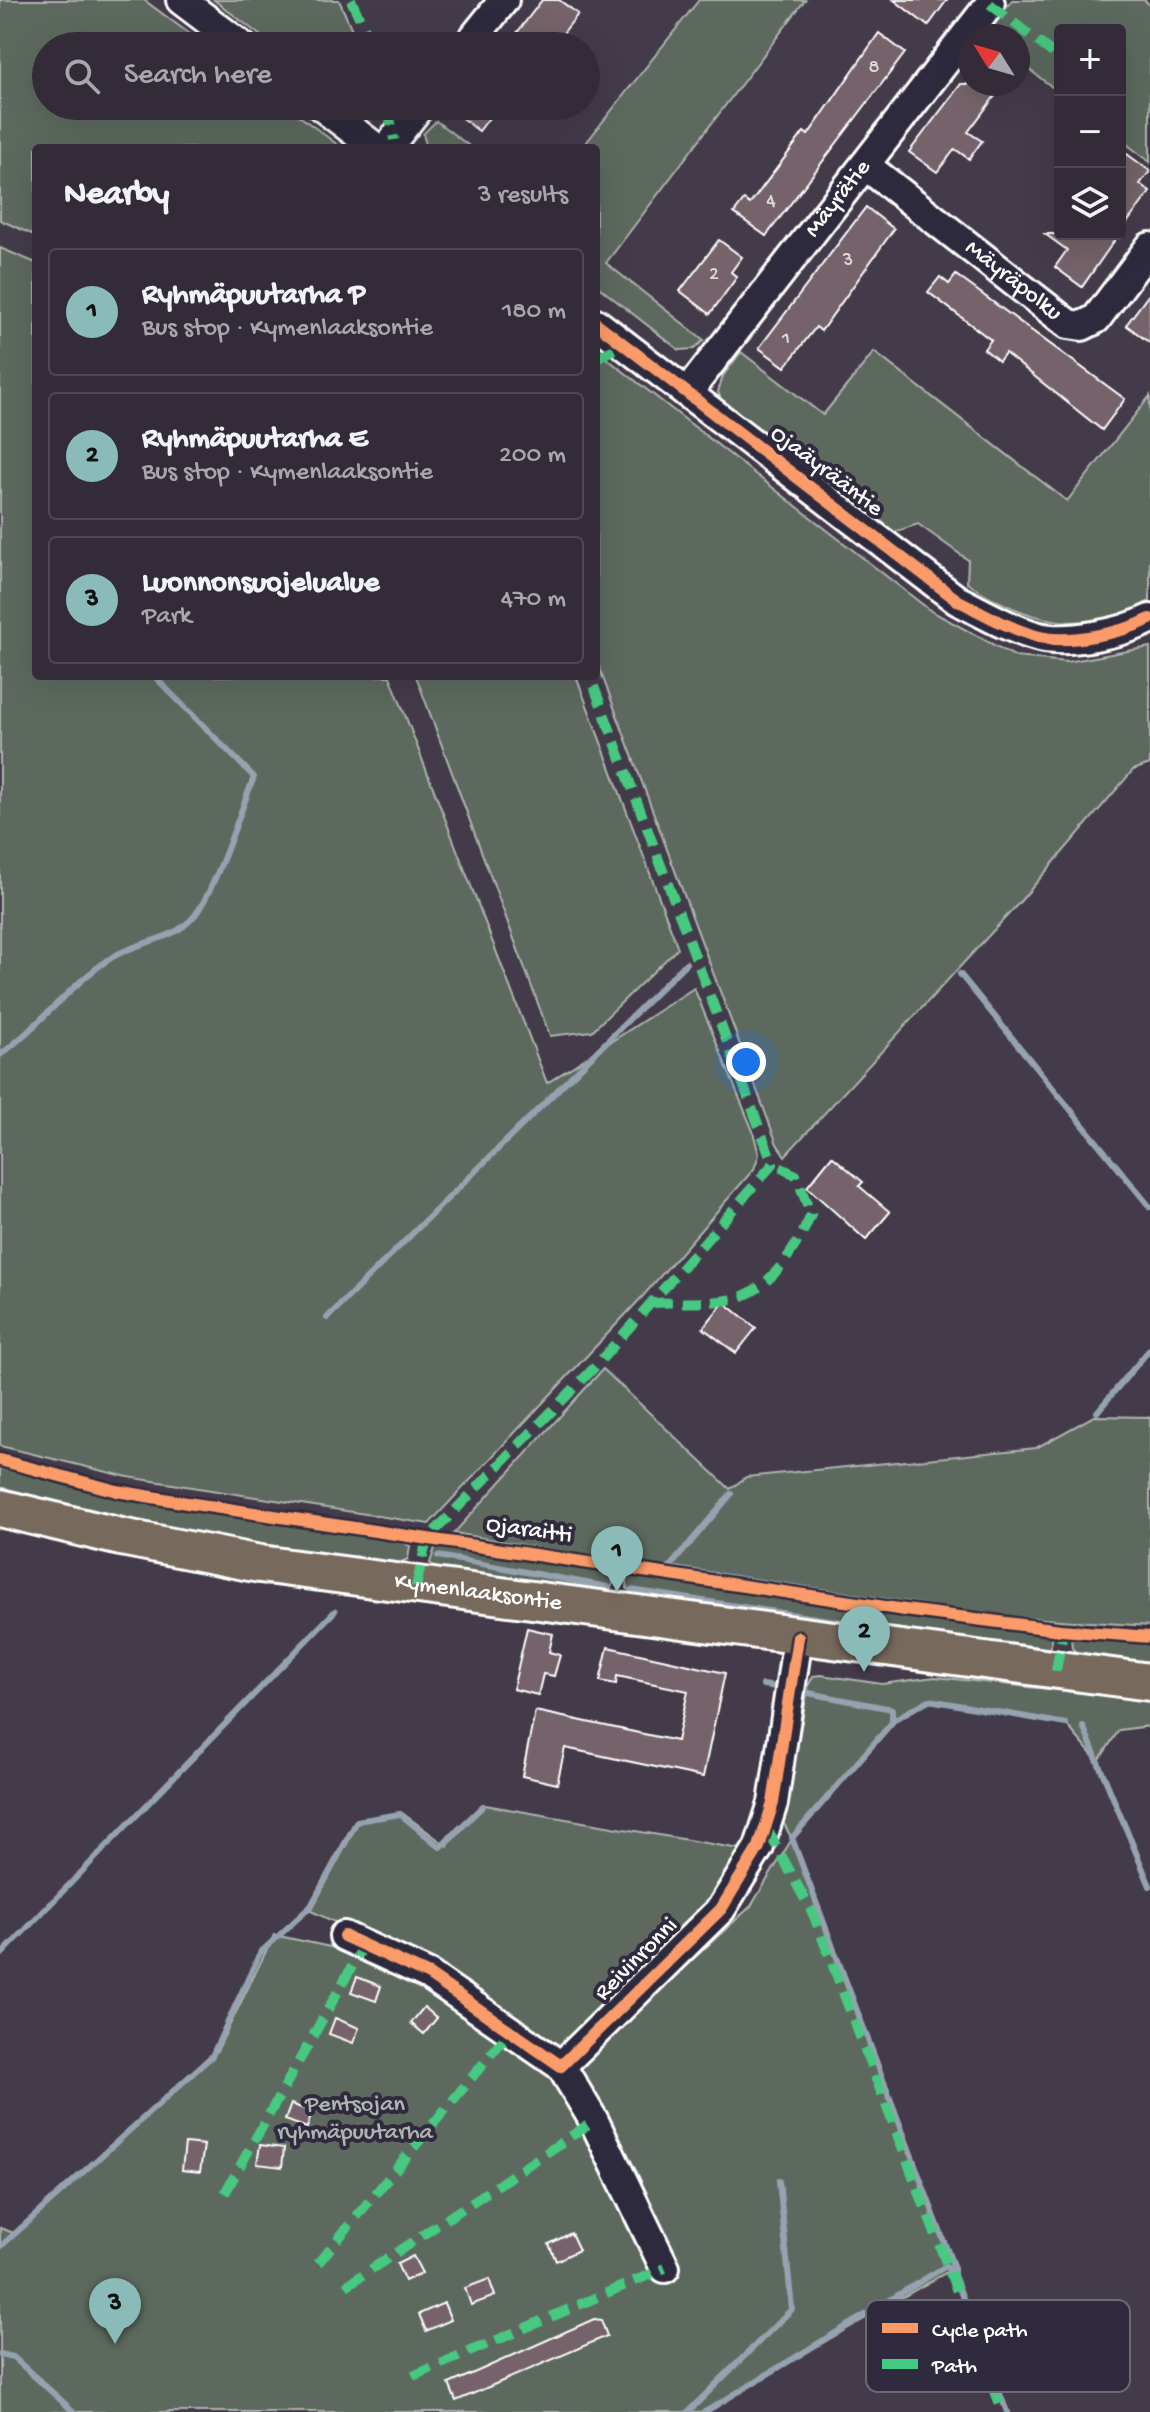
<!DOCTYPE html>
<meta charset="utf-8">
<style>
:root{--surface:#332c38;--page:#3e3843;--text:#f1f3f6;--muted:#a9a7ae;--line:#4e4853;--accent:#8bbbb9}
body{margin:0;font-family:"Gochi Hand",sans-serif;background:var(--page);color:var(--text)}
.controls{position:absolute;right:24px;top:24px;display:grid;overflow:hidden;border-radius:8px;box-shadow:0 8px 32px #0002}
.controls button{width:72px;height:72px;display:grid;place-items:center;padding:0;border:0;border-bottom:2px solid var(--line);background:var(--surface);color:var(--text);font:40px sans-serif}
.compass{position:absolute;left:958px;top:24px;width:72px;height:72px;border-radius:50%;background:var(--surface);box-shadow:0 8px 32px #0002;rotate:307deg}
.you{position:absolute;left:746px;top:1062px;width:28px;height:28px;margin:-20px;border:6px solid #fff;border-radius:50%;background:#1a73e8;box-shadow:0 0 0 12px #1a73e833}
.badge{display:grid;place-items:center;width:52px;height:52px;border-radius:50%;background:var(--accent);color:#111;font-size:26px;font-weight:700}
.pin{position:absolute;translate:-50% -66px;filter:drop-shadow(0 2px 4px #0008)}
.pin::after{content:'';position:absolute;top:42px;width:28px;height:24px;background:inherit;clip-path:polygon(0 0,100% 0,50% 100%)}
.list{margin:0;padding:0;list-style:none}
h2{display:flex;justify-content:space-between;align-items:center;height:104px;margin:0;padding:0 32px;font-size:34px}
h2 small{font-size:26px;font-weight:400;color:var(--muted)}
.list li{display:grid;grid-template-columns:52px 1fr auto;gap:24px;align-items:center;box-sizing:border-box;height:128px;margin:0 16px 16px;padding:0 16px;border:2px solid var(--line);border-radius:8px}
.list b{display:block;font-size:30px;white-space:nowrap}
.list p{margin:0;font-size:26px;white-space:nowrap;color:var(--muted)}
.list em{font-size:26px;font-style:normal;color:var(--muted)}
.icon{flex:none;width:44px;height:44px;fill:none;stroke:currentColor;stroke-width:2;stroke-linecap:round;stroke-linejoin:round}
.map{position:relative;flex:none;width:1150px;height:2412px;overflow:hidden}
.search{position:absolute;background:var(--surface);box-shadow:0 8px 32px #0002;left:32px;top:32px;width:568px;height:88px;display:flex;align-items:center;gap:20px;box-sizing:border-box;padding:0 28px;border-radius:44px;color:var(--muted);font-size:30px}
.panel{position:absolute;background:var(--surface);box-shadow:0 8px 32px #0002;left:32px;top:144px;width:568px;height:536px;border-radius:8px}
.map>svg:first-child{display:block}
</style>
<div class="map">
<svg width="1150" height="2412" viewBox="0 0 1150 2412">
<rect width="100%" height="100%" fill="#443b4a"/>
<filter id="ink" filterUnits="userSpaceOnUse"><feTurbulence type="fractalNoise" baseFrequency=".0125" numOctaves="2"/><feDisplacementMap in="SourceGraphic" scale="16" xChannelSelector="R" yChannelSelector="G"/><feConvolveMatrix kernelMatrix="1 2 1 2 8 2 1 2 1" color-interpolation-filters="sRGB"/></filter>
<g filter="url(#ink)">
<g fill="#5d695f" stroke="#aeb4af" stroke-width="2">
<polygon points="0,0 144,0 206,46 46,46 46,106 286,106 342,148 36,148 36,236 0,220"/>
<polygon points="214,0 339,0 359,46 274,46"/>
<polygon points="699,0 805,0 606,263 704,340 694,349 679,350 596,285 596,148 582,148"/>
<polygon points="1012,0 1144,0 1150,5 1150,162 1120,139 1120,30 1060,30 1060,93 1018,61 1018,36 985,35"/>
<polygon points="436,121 472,148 427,148 423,134"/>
<polygon points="0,248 36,263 36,676 390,676 547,1083 694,988 753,1131 759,1155 754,1169 643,1296 429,1524 128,1477 0,1446"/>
<polygon points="596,350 931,611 1016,657 1067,662 1150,647 1150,764 1133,770 1018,904 785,1156 777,1144 596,659"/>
<path d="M741,352L823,415L874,352L1067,501L1150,396V601C1081,637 1029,623 967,583L968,560L918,524L892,533L723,404L718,392L723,376Z"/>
<polygon points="416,676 576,676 678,948 592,1031 550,1036"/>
<polygon points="603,1369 730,1489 746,1477 1036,1448 1094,1416 1150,1417 1150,1626 985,1615 658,1568 454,1533"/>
<path d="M0,1468C131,1502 263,1523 397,1539L410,1546L408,1559L392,1566L113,1519L0,1491Z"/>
<polygon points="436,1545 612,1570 613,1584 610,1589 437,1570 430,1563"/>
<polygon points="627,1575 1053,1635 1050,1650 1041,1653 671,1601 627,1589"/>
<polygon points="1071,1637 1150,1643 1150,1665 1079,1655 1072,1648"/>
<polygon points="821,1675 882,1684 935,1677 1150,1700 1150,1726 1119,1730 1098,1762 1066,1724 929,1700 895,1719 792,1838 954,2268 701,2412 0,2412 0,2228 14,2233 217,2051 274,1935 363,1954 430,1984 551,2069 659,2279 580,2074 584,2059 751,1906 792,1839 783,1822 809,1684 813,1676"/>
<polygon points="485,1805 746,1850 718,1896 571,2048 553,2052 430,1966 311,1911 358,1823 401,1812 447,1846"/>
</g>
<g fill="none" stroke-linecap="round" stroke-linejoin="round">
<g stroke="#96a2b0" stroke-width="6">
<polyline points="960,974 1150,1207"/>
<path d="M0,1055C40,1026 69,985 111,958C141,938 179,943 200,908C220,875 239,815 254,777L154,676"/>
<polyline points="327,1318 686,963"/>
<polyline points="1097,1412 1150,1349"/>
<polyline points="731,1494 669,1568 987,1616 1047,1622"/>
<polyline points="438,1556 608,1587"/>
<polyline points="631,1590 942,1637"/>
<polyline points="763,1685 783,1688"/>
<polyline points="798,1691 892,1709 892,1722"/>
<polyline points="1083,1726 1150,1886"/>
<polyline points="0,1956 335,1611"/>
<polyline points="0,2247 212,2056 260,1953 311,1906 357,1821 400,1814 440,1847 483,1806"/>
<polyline points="954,2275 954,2268 792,1838 895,1719 929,1700 1066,1724"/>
<polyline points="0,2354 13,2357 74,2412"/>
<polyline points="688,2412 792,2309 779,2181"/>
<polyline points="705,2412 946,2266 954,2275 1007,2412"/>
</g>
</g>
<g fill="#75626a" stroke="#fff" stroke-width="2">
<polygon points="542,0 559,0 578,14 553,46 507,46"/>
<polygon points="894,0 947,0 928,26"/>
<polygon points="879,33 905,53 766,236 734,213 744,200 750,204 804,132 808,135"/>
<polygon points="961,84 1004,84 968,132 982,141 969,159 955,149 937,172 909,152"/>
<polygon points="446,106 498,106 479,131"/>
<polygon points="1127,154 1150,171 1140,184 1150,192 1120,232 1120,163"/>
<polygon points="866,207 894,229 821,331 816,327 785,367 759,348"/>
<polygon points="1045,234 1119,234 1082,287 1055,267 1067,250"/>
<polygon points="719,240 742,257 731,272 737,277 710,314 680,291"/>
<polygon points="956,275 1125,399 1102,430 1005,353 999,361 984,349 991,340 928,292 940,277 949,284"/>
<polygon points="1150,293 1150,343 1126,325"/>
<polygon points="832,1156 863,1182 859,1186 890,1212 866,1240 807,1187"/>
<polygon points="724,1302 756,1328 736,1353 703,1328"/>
<polygon points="527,1628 553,1634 549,1652 560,1655 554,1676 543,1674 538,1695 513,1689"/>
<polygon points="608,1647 725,1673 703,1777 565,1748 557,1784 522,1776 535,1711 677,1741 688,1691 617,1676 616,1684 600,1681"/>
<polygon points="357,1977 381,1986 376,2001 351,1992"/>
<polygon points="424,2007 437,2018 424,2034 411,2023"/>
<polygon points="335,2018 359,2028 353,2043 329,2034"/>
<polygon points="291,2104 312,2112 307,2128 285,2120"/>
<polygon points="185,2143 204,2145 200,2172 182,2170"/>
<polygon points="260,2145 284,2148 282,2167 257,2164"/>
<polygon points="571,2233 579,2250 556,2261 549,2244"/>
<polygon points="413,2256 422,2273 405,2281 397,2264"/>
<polygon points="489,2279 495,2296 471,2305 465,2288"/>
<polygon points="444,2303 451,2320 426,2331 419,2314"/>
<polygon points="594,2319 601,2320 607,2336 456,2401 449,2384"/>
</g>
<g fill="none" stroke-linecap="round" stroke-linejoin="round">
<g stroke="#fff" stroke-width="34">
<g id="minor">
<polyline points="181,0 242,46"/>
<polyline points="467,46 504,0"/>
<polyline points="321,106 376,148"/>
<polyline points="387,148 420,106"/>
<path id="s1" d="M865,165L1068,324L1082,326L1096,319L1150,247"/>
<path d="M596,323L957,600C983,613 1008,628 1036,636C1065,645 1123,633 1150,619"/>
<path id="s2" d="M687,393L990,4"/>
<polyline points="344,1936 429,1975 561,2066 721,1909 759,1847 773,1803 798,1637"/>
<polyline points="561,2066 594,2121 665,2268"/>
</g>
</g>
<g stroke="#fff" stroke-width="42">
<g id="major">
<path id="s3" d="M0,1508L121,1537L260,1564L1150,1682"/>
</g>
</g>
<use href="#minor" stroke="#2f2a3d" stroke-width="28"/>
<use href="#major" stroke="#77695c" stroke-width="36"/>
<g stroke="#46c982" stroke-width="10" stroke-dasharray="20 10" stroke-linecap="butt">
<polyline points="351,0 373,46"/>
<polyline points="990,4 1060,59"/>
<polyline points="388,106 394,140"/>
<polyline points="596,358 623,345"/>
<path d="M652,1303C680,1301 719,1306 745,1295C775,1283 799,1243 811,1215L796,1175L773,1164"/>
<polyline points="416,1587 427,1539 593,1369 773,1164 590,676"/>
<polyline points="1056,1671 1066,1614"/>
<polyline points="767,1829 814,1916 1003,2412"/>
<polyline points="225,2193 364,1945"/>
<polyline points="318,2263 512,2029"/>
<polyline points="346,2286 594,2121"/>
<polyline points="413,2376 665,2268"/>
</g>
<g stroke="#2f2a3d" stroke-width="17">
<g id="cycleway">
<path d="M596,323L957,600C983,613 1008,628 1036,636C1065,645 1123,633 1150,619"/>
<polyline points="0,1460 117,1491 187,1503 905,1610 1061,1630 1150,1637"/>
<polyline points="344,1936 429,1975 561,2066 721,1909 759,1847 773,1803 798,1637"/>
</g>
</g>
<use href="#cycleway" stroke="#fa9b69" stroke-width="12"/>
</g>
</g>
<g text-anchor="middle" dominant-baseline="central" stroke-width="8" stroke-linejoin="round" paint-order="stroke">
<g font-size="20" fill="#dcd8da">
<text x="874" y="68">8</text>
<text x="771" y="202">4</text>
<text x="848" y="261">3</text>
<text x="714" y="275">2</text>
<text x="786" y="339">1</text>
</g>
<g font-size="24" fill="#fff" stroke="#2f2a3d">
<text stroke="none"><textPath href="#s2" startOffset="246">Mäyrätie</textPath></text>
<text stroke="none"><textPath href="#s1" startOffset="188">Mäyräpolku</textPath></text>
<text transform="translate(826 472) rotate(37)">Ojaäyrääntie</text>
<text transform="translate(529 1531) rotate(8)">Ojaraitti</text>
<text stroke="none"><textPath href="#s3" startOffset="486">Kymenlaaksontie</textPath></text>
<text transform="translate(637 1960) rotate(-45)">Reivinronni</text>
</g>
<g font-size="24" fill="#aeb4af" stroke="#2f2a3d">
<text x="355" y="2105">Pentsojan<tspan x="355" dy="28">ryhmäpuutarha</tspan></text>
</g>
</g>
<rect x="866" y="2300" width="264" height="92" rx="12" fill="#2f2a3d" stroke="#6d6a77" stroke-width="2"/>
<rect x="882" y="2323" width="36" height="10" fill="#fa9b69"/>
<rect x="882" y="2359" width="36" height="10" fill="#46c982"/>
<g font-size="22" fill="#fff">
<text x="932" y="2336">Cycle path</text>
<text x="932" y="2372">Path</text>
</g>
</svg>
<div class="controls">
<button>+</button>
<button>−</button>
<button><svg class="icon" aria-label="layers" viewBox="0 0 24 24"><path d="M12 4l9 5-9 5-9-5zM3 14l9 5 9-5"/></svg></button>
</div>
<svg class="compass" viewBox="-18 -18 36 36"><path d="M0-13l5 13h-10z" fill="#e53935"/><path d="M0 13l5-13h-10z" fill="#a9a7ae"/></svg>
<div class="you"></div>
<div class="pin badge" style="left:617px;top:1592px">1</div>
<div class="pin badge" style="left:864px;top:1672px">2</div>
<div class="pin badge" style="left:115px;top:2344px">3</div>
<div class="search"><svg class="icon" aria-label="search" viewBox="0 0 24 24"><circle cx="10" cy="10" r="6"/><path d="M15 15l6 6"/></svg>Search here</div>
<section class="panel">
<h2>Nearby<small>3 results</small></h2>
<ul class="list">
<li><span class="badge">1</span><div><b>Ryhmäpuutarha P</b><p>Bus stop · Kymenlaaksontie</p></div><em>180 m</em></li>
<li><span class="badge">2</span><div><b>Ryhmäpuutarha E</b><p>Bus stop · Kymenlaaksontie</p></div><em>200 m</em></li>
<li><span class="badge">3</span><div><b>Luonnonsuojelualue</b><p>Park</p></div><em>470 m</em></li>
</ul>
</section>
</div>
